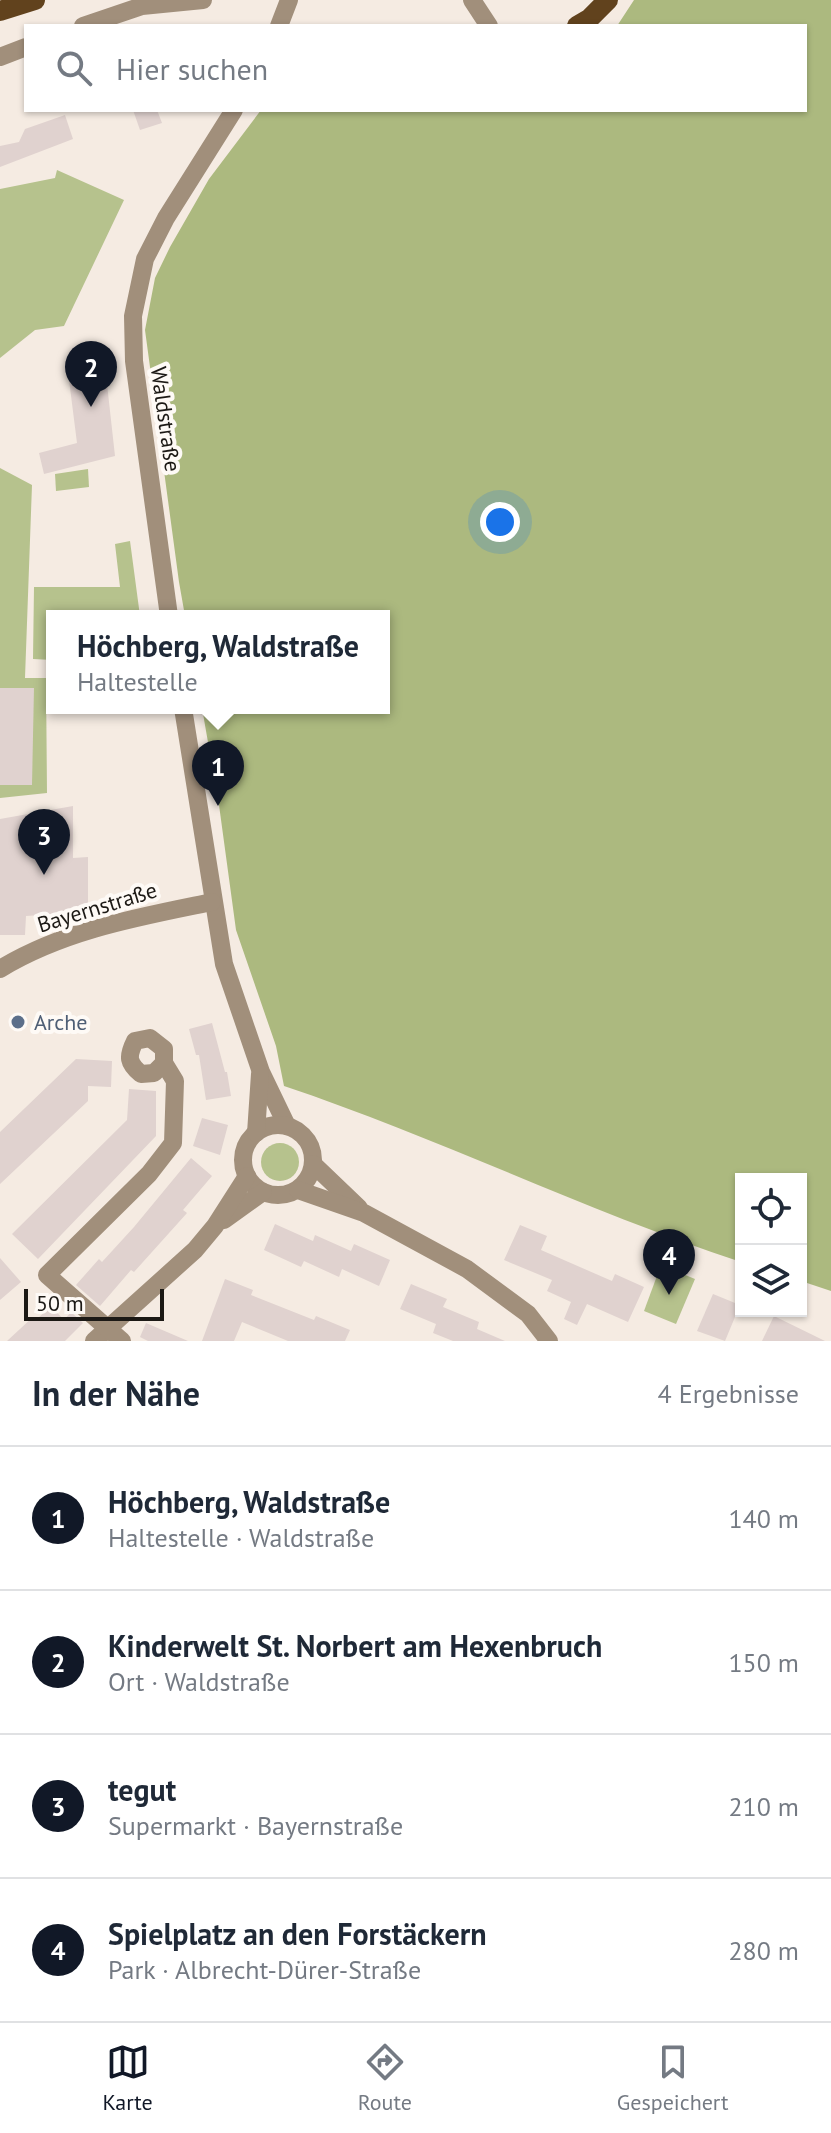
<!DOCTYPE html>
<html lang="de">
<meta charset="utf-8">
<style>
:root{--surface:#fff;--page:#f6f6f7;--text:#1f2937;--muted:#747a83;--line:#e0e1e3;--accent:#111827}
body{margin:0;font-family:"PT Sans",sans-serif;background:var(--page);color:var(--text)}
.controls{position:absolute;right:24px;bottom:24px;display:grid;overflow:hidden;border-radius:0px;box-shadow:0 2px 6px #0004}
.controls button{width:72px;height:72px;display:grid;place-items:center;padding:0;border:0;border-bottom:2px solid var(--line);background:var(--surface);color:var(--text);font:40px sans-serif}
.scale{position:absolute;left:24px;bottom:20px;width:140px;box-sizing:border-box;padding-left:8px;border:4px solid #1c1915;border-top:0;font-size:22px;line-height:28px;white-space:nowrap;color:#1c1915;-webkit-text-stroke:6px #fefaf6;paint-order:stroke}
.you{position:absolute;left:500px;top:522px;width:28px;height:28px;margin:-20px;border:6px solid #fff;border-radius:50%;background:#1a73e8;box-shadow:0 0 0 12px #1a73e833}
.badge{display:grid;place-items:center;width:52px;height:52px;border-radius:50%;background:var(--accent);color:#fff;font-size:26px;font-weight:700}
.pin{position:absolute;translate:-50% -66px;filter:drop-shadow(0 2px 4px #0008)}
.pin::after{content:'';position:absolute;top:42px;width:28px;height:24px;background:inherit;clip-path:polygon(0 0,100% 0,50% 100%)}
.popup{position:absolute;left:46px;top:610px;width:344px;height:104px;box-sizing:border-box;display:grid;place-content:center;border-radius:0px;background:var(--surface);filter:drop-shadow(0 2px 6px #0005);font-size:26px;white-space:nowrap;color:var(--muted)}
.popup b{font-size:30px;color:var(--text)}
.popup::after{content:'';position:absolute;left:50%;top:100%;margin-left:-16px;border:16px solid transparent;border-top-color:var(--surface)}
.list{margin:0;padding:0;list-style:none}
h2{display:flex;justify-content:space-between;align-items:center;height:104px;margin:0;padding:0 32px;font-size:34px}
h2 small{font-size:26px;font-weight:400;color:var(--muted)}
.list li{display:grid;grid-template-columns:52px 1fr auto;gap:24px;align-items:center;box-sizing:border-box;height:144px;padding:0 32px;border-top:2px solid var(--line)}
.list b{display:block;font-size:30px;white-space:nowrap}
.list p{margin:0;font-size:26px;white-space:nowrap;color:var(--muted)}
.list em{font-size:26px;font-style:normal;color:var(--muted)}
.icon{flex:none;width:44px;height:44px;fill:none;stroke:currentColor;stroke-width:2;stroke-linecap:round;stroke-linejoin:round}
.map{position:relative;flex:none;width:831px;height:1341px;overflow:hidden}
.search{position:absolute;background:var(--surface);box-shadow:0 2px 6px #0004;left:24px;right:24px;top:24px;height:88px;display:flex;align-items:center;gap:20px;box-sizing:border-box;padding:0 28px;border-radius:0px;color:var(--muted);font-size:30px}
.sheet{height:680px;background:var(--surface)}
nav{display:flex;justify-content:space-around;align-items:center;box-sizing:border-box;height:112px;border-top:2px solid var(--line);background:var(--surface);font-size:22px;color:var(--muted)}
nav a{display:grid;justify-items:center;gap:4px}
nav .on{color:var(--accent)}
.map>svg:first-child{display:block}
</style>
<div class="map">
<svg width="831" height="1341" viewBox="0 0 831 1341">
<rect width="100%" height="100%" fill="#f5ebe2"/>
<g fill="#b6c28d">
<polygon points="57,170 124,200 64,326 35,330 0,358 0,189 55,178"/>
<polygon points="0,468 32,485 25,678 46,678 47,793 0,798"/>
<polygon points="88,469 89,487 56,491 55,474"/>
<polygon points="130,541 140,616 52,616 52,660 33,659 34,587 120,587 115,544"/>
<circle cx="280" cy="1162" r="19"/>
<polygon points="661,1265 695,1279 676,1324 644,1311"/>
</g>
<path fill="#acb97f" d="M634,0H831V1291L801,1281V1179H741V1262C586,1211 439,1138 284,1086L276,1046L236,930L219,805L202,708H384V616H185L179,582L145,330L155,278L170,247L209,179L261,110H805V26H617Z"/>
<g fill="#e0d2cf">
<polygon points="133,110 157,110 162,123 140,130"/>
<polygon points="65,115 73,139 0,167 0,146 19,142 25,129"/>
<polygon points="105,366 115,456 44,474 39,453 77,443 68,372"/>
<polygon points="0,688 34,688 32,785 0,785"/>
<polygon points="73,806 73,858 88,857 88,912 26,916 25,935 0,935 0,819"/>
<polygon points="212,1023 225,1072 227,1072 231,1096 206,1100 199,1055 196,1055 189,1029"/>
<polygon points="76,1059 112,1061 111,1087 88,1086 88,1101 0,1184 0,1132"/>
<polygon points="129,1089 156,1091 156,1136 38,1259 12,1234 127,1120"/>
<polygon points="202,1118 228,1125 220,1155 193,1146"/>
<polygon points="191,1158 212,1176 183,1210 187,1213 134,1272 131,1270 100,1306 76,1285 99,1259 102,1262 134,1227"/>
<polygon points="275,1224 313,1241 315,1235 351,1251 354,1244 390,1260 379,1286 342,1269 339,1277 304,1261 301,1267 264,1250"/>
<polygon points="520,1225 547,1236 541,1250 612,1281 615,1274 644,1287 628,1322 587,1304 577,1325 564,1319 571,1302 547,1291 552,1280 504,1260"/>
<polygon points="0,1258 21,1282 0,1300"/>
<polygon points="225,1279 253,1290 251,1295 314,1320 316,1316 350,1330 345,1341 288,1341 242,1322 234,1341 202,1341"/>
<polygon points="411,1284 447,1299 443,1307 479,1322 477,1329 505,1341 453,1341 433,1333 436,1324 400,1309"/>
<polygon points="713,1294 740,1305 725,1341 697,1331"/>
<polygon points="51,1306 64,1320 71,1312 83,1323 65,1341 7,1341 33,1317 36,1320"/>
<polygon points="774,1316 825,1341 762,1341"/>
<polygon points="146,1323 188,1341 148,1341 140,1337"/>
</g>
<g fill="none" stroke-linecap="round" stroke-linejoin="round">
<g stroke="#a18f7b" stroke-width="18">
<polyline points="472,0 489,26"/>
<polyline points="83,26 142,6 203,0"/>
<polyline points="279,26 289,0"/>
<polyline points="0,57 26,47"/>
<polyline points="169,616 134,361 133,316 145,259 166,218 234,110"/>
<polyline points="183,708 224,964 261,1072 287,1126"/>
<path d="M0,969C64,930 139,917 212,902"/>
<circle cx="278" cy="1160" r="35"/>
<polyline points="256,1133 260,1074"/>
<polyline points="313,1164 359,1208"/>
<polyline points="298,1190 364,1213 467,1269 528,1314 549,1341"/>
<polyline points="224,1220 263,1192"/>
<polyline points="94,1341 195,1250 215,1226 247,1176"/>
<path d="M122,1341L47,1275L149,1174L173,1143L175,1081L164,1063V1049L150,1038L135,1041C127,1057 128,1063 141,1074L154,1073L164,1063"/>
</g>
<g stroke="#61421d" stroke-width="20">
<polyline points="0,11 35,0"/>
<polyline points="577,26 589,19 608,0"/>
</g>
</g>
<circle fill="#5c6f8a" stroke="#fefaf6" stroke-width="3" cx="18" cy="1022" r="8"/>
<g text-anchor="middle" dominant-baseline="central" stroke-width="8" stroke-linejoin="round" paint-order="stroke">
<g font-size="22" fill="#1c1915" stroke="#fefaf6">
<text transform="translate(166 419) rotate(82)">Waldstraße</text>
<text transform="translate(97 907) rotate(-17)">Bayernstraße</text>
</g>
<g font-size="22" fill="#4e5e75" stroke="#fefaf6" text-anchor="start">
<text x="34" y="1022">Arche</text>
</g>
</g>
</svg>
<div class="controls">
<button><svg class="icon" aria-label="locate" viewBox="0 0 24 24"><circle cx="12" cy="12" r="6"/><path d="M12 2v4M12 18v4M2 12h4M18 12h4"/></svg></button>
<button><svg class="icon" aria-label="layers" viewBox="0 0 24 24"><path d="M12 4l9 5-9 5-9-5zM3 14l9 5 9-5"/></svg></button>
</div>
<div class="scale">50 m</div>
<div class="you"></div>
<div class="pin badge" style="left:218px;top:806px">1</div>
<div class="popup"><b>Höchberg, Waldstraße</b>Haltestelle</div>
<div class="pin badge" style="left:91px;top:407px">2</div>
<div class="pin badge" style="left:44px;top:875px">3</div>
<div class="pin badge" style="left:669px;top:1295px">4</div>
<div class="search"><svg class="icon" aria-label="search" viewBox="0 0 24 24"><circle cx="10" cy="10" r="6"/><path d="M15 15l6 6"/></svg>Hier suchen</div>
</div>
<section class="sheet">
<h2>In der Nähe<small>4 Ergebnisse</small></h2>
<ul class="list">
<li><span class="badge">1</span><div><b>Höchberg, Waldstraße</b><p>Haltestelle · Waldstraße</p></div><em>140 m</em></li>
<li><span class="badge">2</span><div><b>Kinderwelt St. Norbert am Hexenbruch</b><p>Ort · Waldstraße</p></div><em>150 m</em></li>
<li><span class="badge">3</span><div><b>tegut</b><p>Supermarkt · Bayernstraße</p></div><em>210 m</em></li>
<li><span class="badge">4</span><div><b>Spielplatz an den Forstäckern</b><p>Park · Albrecht-Dürer-Straße</p></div><em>280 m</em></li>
</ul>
</section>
<nav>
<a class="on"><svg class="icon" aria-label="map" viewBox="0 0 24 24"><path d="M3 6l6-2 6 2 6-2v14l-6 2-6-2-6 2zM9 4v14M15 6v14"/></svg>Karte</a>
<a><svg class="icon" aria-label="directions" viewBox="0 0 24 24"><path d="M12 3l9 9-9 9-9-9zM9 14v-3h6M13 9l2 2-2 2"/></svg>Route</a>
<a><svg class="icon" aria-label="saved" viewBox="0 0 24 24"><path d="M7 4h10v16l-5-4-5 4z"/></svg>Gespeichert</a>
</nav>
